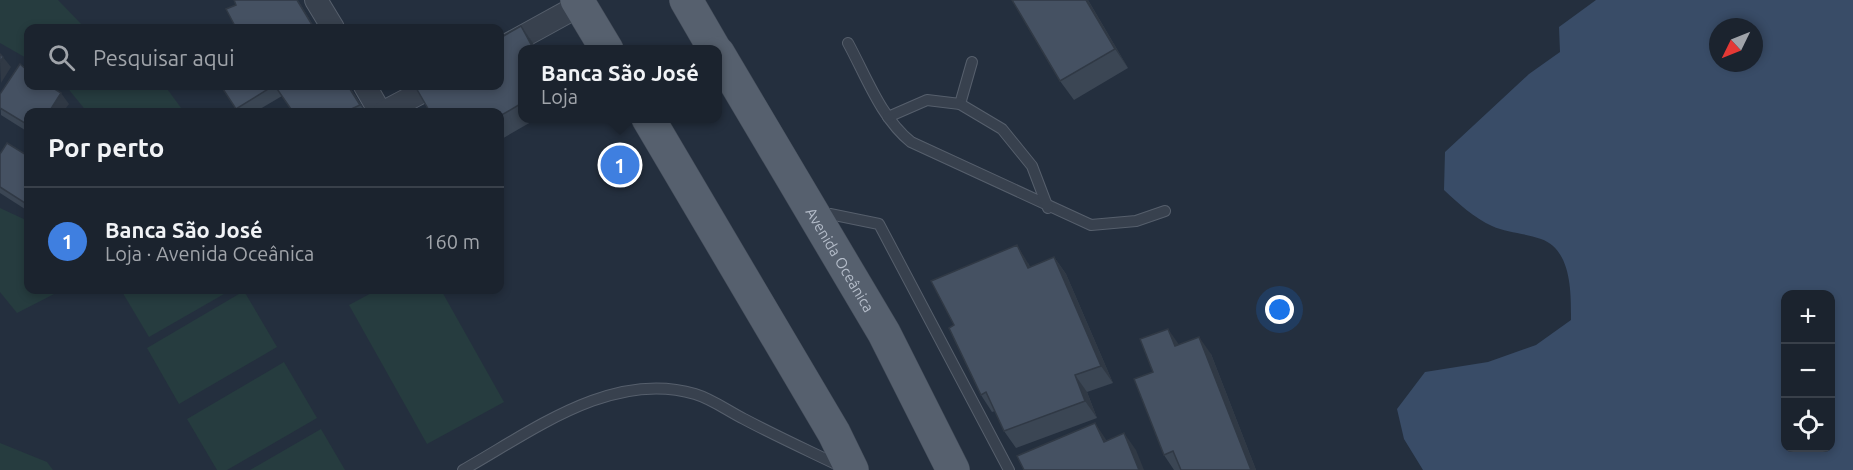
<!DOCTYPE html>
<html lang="pt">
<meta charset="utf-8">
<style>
:root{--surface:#1b232e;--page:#242b36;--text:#f1f3f6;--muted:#a0a4aa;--line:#39404a;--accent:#8ab4f8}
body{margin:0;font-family:Ubuntu,sans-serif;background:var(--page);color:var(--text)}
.controls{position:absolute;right:18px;bottom:18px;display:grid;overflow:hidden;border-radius:12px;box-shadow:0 3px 9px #0003}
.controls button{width:54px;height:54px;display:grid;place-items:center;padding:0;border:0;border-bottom:2px solid var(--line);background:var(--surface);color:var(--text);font:30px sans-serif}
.compass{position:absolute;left:1709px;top:18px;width:54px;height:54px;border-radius:50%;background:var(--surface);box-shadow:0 3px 9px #0003;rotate:227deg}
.you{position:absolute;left:1280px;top:310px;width:21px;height:21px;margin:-15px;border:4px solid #fff;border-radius:50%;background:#1a73e8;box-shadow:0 0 0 9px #1a73e833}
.badge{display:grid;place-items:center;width:39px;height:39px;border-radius:50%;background:var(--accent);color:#fff;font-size:20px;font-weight:700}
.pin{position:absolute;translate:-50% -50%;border:3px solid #fff;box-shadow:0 2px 6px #0006}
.popup{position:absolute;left:518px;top:45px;width:204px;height:78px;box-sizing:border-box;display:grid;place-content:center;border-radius:12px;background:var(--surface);filter:drop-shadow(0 2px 4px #0005);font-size:20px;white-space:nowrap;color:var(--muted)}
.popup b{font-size:22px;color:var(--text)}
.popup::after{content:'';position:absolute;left:50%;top:100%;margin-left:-12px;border:12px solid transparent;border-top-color:var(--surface)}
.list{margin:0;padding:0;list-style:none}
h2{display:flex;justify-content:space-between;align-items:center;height:78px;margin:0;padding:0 24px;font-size:26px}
h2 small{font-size:20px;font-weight:400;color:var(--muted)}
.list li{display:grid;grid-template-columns:39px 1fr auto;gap:18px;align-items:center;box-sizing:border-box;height:108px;padding:0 24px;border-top:2px solid var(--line)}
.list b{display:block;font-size:22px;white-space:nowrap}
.list p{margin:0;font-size:20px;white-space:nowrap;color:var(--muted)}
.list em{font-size:20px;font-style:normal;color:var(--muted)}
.icon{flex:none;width:33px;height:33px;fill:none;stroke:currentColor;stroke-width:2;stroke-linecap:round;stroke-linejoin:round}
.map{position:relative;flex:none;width:1853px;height:470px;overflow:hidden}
.search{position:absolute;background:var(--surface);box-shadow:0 3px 9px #0003;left:24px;top:24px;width:480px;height:66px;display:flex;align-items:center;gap:15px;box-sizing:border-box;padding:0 21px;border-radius:12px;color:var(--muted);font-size:22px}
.panel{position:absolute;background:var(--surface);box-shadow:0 3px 9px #0003;left:24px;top:108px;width:480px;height:186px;border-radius:12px}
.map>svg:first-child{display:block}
</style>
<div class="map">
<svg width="1853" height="470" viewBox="0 0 1853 470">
<rect width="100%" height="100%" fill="#242f3e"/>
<g fill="#263c3f">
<polygon points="0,0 58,0 85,28 28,28 28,59 0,43"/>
<polygon points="66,86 165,86 184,112 87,112"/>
<polygon points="0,208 28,221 28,290 62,290 17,313 0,292"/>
<polygon points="121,290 231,290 149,337"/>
<polygon points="377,290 441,290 504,402 427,444 349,305"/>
<polygon points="244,291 277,347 179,404 147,348"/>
<polygon points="284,362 317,418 227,470 217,470 187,419"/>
<polygon points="321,429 345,470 250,470"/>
<polygon points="0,443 47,462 53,470 0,470"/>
</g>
<path fill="#394c67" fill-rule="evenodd" d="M1596,0H1853V470H1423L1404,439L1397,409L1425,372L1488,362L1536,345L1571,320C1571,293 1572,250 1541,239C1525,233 1507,233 1492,226C1474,218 1458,203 1444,190L1445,152L1529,74L1560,52L1559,27ZM1718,27H1754V63H1718ZM1786,294H1830V448H1786Z"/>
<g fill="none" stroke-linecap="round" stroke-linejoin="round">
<g stroke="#565f6c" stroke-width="12">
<g id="service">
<path d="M848,43C866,76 881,118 911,142L1091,225L1136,221L1165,211"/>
<polyline points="960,104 972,62"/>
<polyline points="888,117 927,100 960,104 1002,129 1032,166 1048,208"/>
<polyline points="821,216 830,214 879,224 1009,470"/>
<path d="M463,470C531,432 612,369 695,394C712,399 728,411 744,419C776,436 809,451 842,467"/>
</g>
</g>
<g stroke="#565f6c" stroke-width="24">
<g id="minor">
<polyline points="316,0 333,28"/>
<polyline points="500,49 580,5"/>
<polyline points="365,86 380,112"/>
<polyline points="384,112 433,86"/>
</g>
</g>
<g stroke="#414a57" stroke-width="34">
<g id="primary">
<polyline points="577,0 607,50"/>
<polyline points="686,0 715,50"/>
<path id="s1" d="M718,53L884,333L953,470"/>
<polyline points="648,118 834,433 852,470"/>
</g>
</g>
<use href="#service" stroke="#38414e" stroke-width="10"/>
<use href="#minor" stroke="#38414e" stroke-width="22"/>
<use href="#primary" stroke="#56606e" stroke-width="33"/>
</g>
<g fill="#3b4654">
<polygon points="1088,0 1128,68 1074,100 1060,81"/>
<polygon points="521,26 533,43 522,50 522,118 538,118 500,140 500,112"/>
<polygon points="221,86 349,86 366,112 293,112 282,96 255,112 238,112"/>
<polygon points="0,94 69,104 28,112 28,132 1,115"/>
<polygon points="0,154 28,156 28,211 0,193"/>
<polygon points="1054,257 1066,274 1113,383 1087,392 1097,418 1016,448 1004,431 995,411 992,412 981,395 954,325 1028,263 1030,267"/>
<polygon points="1179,344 1211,354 1256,470 1174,470 1164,455 1153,372"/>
</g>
<g fill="#303945">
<polygon points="297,0 298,0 315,28 314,28"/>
<polygon points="1086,0 1088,0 1128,68 1115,49"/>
<polygon points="521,26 533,43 536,50 534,50"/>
<polygon points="3,57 11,67 1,83 0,62"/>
<polygon points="348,86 349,86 366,112 360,105"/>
<polygon points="61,93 69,104 63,112 49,112"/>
<polygon points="1017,245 1028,263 1040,285 1028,268"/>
<polygon points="1054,257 1066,274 1113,383 1101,366"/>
<polygon points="1168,329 1180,346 1175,346"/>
<polygon points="1199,337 1211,354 1256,470 1251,470"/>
<polygon points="1075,375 1087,392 1097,418 1085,401"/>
<polygon points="1095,423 1107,441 1104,442"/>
<polygon points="1124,433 1136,450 1144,470 1139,470"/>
</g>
<g fill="#455162" stroke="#303945" stroke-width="1.5">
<polygon points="234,0 297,0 314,28 236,28 226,9 236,5"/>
<polygon points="1012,0 1086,0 1115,49 1060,81"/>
<polygon points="521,26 534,50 522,50 522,103 500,116 500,112 430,112 415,86 500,86 500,38"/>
<polygon points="0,54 3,57 0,62"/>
<polygon points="20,64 28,71 28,86 50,86 61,93 49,112 28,112 28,125 0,108 0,94"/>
<polygon points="221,86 273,86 236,109"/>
<polygon points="275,86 348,86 360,105 345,112 293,112"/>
<polygon points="7,143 28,156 28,205 0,187 0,154"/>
<polygon points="1017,245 1028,268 1054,257 1101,366 1075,375 1085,401 1004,431 986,392 981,395 949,328 954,325 931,281"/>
<polygon points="1168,329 1175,346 1199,337 1251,470 1181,470 1173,451 1164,455 1134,379 1153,372 1140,339"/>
<polygon points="1095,423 1104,442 1124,433 1139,470 1024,470 1017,456"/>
</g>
<g text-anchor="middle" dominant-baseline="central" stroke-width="4.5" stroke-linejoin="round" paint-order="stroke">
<g font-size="15" fill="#b4bcc9" stroke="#1d2633">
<text stroke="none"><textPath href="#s1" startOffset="240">Avenida Oceânica</textPath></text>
</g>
</g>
</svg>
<div class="controls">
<button>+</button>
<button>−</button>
<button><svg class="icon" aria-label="locate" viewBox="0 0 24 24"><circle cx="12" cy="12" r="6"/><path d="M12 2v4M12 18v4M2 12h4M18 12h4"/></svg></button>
</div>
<svg class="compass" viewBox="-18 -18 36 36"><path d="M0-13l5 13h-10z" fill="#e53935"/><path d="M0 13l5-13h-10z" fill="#a0a4aa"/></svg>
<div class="you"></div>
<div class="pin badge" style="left:620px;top:165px;background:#3f7fe0">1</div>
<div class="popup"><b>Banca São José</b>Loja</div>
<div class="search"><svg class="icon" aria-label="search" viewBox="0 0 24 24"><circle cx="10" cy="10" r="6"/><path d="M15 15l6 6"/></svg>Pesquisar aqui</div>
<section class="panel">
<h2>Por perto<small></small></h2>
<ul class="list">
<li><span class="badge" style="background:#3f7fe0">1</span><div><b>Banca São José</b><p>Loja · Avenida Oceânica</p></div><em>160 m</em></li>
</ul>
</section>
</div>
